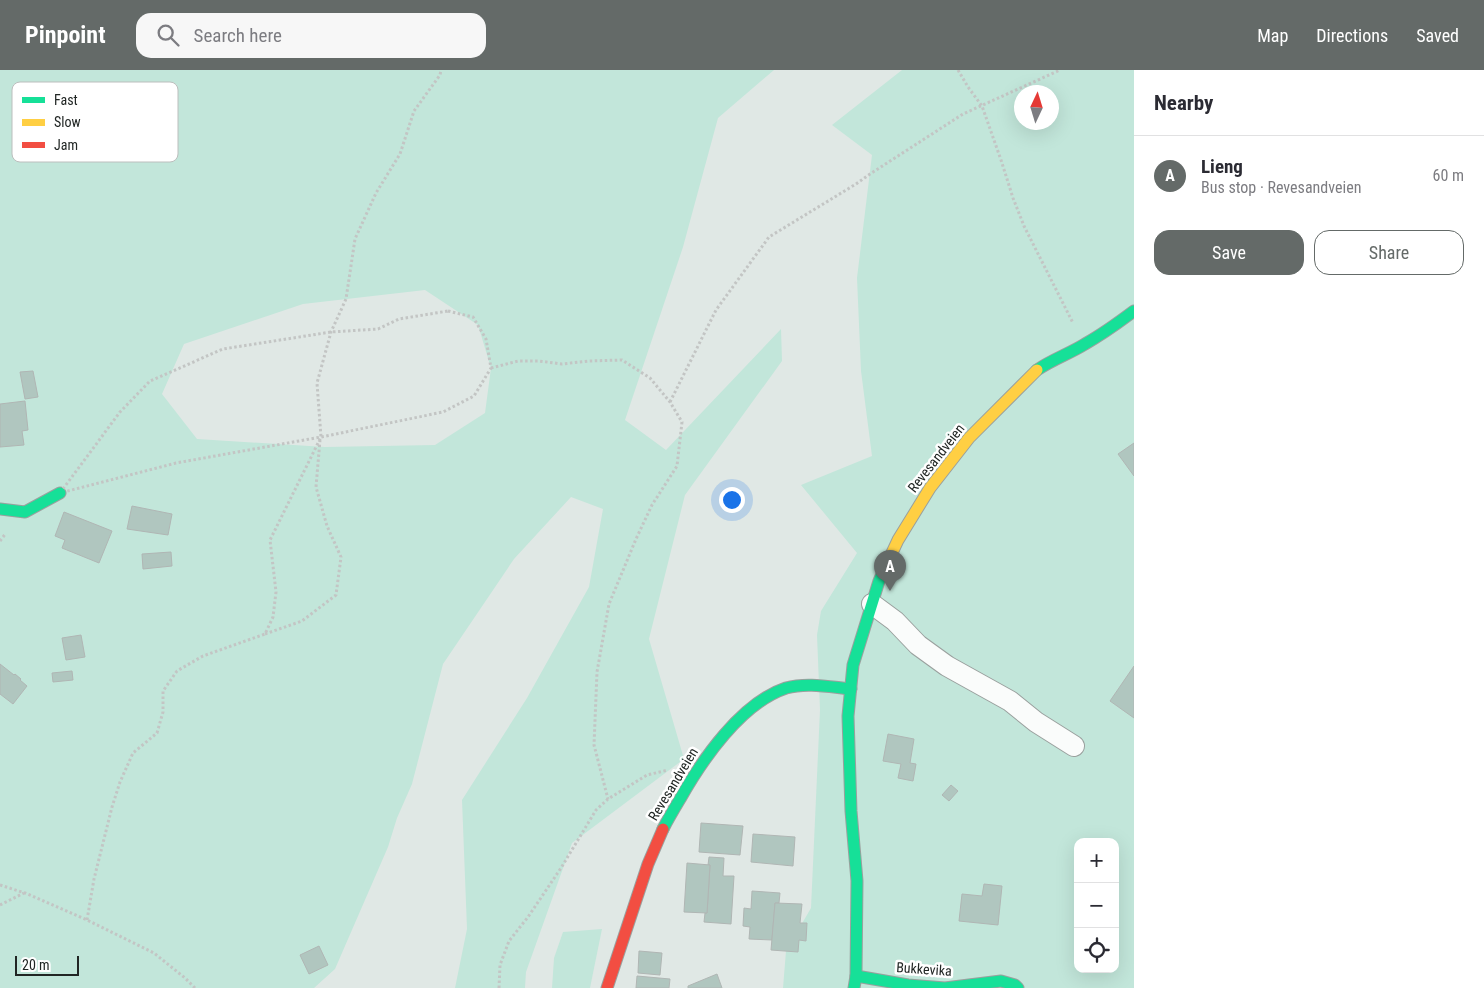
<!DOCTYPE html>
<meta charset="utf-8">
<style>
:root{--surface:#fff;--page:#f7f7f7;--text:#2b2b33;--muted:#7c7c81;--line:#e1e1e2;--accent:#646a68}
body{margin:0;font-family:"Roboto Condensed",sans-serif;background:var(--page);color:var(--text)}
.controls{position:absolute;right:15px;bottom:15px;display:grid;overflow:hidden;border-radius:10px;box-shadow:0 5px 20px #0002}
.controls button{width:45px;height:45px;display:grid;place-items:center;padding:0;border:0;border-bottom:1px solid var(--line);background:var(--surface);color:var(--text);font:25px sans-serif}
.compass{position:absolute;left:1014px;top:15px;width:45px;height:45px;border-radius:50%;background:var(--surface);box-shadow:0 5px 20px #0002;rotate:4deg}
.scale{position:absolute;left:15px;bottom:12px;width:64px;box-sizing:border-box;padding-left:5px;border:2px solid #212624;border-top:0;font-size:14px;line-height:18px;white-space:nowrap;color:#212624;-webkit-text-stroke:4px #fff;paint-order:stroke}
.you{position:absolute;left:731px;top:429px;width:18px;height:18px;margin:-12px;border:4px solid #fff;border-radius:50%;background:#1a73e8;box-shadow:0 0 0 8px #1a73e833}
.badge{display:grid;place-items:center;width:32px;height:32px;border-radius:50%;background:var(--accent);color:#fff;font-size:16px;font-weight:700}
.pin{position:absolute;translate:-50% -41px;filter:drop-shadow(0 1px 2px #0008)}
.pin::after{content:'';position:absolute;top:26px;width:18px;height:15px;background:inherit;clip-path:polygon(0 0,100% 0,50% 100%)}
.list{margin:0;padding:0;list-style:none}
h2{display:flex;justify-content:space-between;align-items:center;height:65px;margin:0;padding:0 20px;font-size:21px}
h2 small{font-size:16px;font-weight:400;color:var(--muted)}
.list li{display:grid;grid-template-columns:32px 1fr auto;gap:15px;align-items:center;box-sizing:border-box;height:80px;padding:0 20px;border-top:1px solid var(--line)}
.list b{display:block;font-size:19px;white-space:nowrap}
.list p{margin:0;font-size:16px;white-space:nowrap;color:var(--muted)}
.list em{font-size:16px;font-style:normal;color:var(--muted)}
.actions{display:flex;gap:10px;padding:15px 20px}
.actions a{flex:1;padding:11px 0;border:1px solid var(--accent);border-radius:15px;text-align:center;font-size:18px;color:var(--accent)}
.actions .main{background:var(--accent);color:#fff}
.icon{flex:none;width:28px;height:28px;fill:none;stroke:currentColor;stroke-width:2;stroke-linecap:round;stroke-linejoin:round}
.map{position:relative;flex:none;width:1134px;height:918px;overflow:hidden}
header{display:flex;align-items:center;gap:30px;box-sizing:border-box;height:70px;padding:0 25px;background:var(--accent);color:#fff}
header strong{font-size:24px}
nav{display:flex;gap:28px;margin-inline-start:auto;font-size:18px}
.search{width:350px;height:45px;background:var(--page);display:flex;align-items:center;gap:12px;box-sizing:border-box;padding:0 18px;border-radius:15px;color:var(--muted);font-size:19px}
main{display:flex}
aside{flex:1;background:var(--surface)}
.map>svg:first-child{display:block}
</style>
<header>
<strong>Pinpoint</strong>
<div class="search"><svg class="icon" aria-label="search" viewBox="0 0 24 24"><circle cx="10" cy="10" r="6"/><path d="M15 15l6 6"/></svg>Search here</div>
<nav><a>Map</a><a>Directions</a><a>Saved</a></nav>
</header>
<main>
<div class="map">
<svg width="1134" height="918" viewBox="0 0 1134 918">
<rect width="100%" height="100%" fill="#e0e8e5"/>
<g fill="#c2e6da" fill-rule="evenodd">
<path d="M0,0H774L718,48L683,177L625,350L666,380L781,259L782,291L685,425L649,569L684,689L572,773L526,902L525,918H455L467,859L462,730L527,628L589,517L603,439L571,427L514,489L443,594L412,714L397,748L388,777L335,899L314,918H0ZM425,220L478,255L491,298L485,343L435,375L325,377L197,369L162,324L184,274L303,234Z"/>
<path d="M902,0H1134V918H783L786,881L811,838L820,640L817,565L821,541L857,483L801,415L872,386L861,301L857,208L872,85L832,55ZM1022,22H1052V52H1022ZM1078,772H1115V899H1078Z"/>
<polygon points="602,859 590,918 552,918 554,888 563,862"/>
</g>
<g fill="#b0c6bf" stroke="#b0b6b4">
<polygon points="33,301 38,327 25,329 20,302"/>
<polygon points="25,331 28,360 22,361 24,375 0,377 0,334"/>
<polygon points="1134,373 1134,406 1118,384"/>
<polygon points="132,436 172,444 168,465 127,459"/>
<polygon points="64,442 112,461 99,493 62,478 65,470 55,466"/>
<polygon points="171,482 172,496 143,499 142,484"/>
<polygon points="81,565 85,587 66,590 62,568"/>
<polygon points="0,594 14,605 15,604 21,609 20,610 27,616 13,634 0,624"/>
<polygon points="1134,596 1134,648 1110,631"/>
<polygon points="72,601 73,610 53,612 52,603"/>
<polygon points="888,664 914,669 910,693 916,694 913,711 898,708 901,694 883,691"/>
<polygon points="951,715 958,721 949,731 942,725"/>
<polygon points="701,753 743,756 740,785 699,782"/>
<polygon points="753,764 795,767 793,796 751,792"/>
<polygon points="709,787 724,788 723,806 734,806 731,854 704,852 705,843 707,843 710,795 708,795"/>
<polygon points="687,793 710,795 707,843 684,842"/>
<polygon points="984,814 1002,816 998,855 959,851 962,824 982,826"/>
<polygon points="752,821 780,823 779,833 775,833 772,870 749,869 750,857 743,856 744,838 751,839"/>
<polygon points="775,833 802,834 800,853 807,853 806,871 799,870 798,882 771,880"/>
<polygon points="319,876 328,895 309,904 300,885"/>
<polygon points="639,881 662,883 660,905 638,903"/>
<polygon points="717,904 722,918 688,918 688,916"/>
<polygon points="637,906 670,909 669,918 636,918"/>
</g>
<g fill="none" stroke-linecap="round" stroke-linejoin="round">
<g stroke="#9aa09e" stroke-width="22">
<polyline id="street" points="872,534 895,551 918,575 947,596 1010,631 1036,652 1074,676"/>
</g>
<g stroke="#9aa09e" stroke-width="13">
<g id="fast">
<path d="M1037,300C1053,289 1069,284 1085,274C1103,264 1118,253 1134,241"/>
<polyline points="0,439 25,442 60,423"/>
<path d="M663,759C668,749 674,739 680,729C702,690 741,633 786,618C807,612 830,617 851,619"/>
<polyline points="856,906 908,915 945,918 1001,911 1015,915 1018,918"/>
<polyline points="854,918 856,906 857,811 851,741 848,646 853,595 879,511 884,500"/>
</g>
</g>
<g stroke="#9aa09e" stroke-width="13">
<polyline id="slow" points="884,500 898,470 930,418 969,368 1037,300"/>
</g>
<g stroke="#9aa09e" stroke-width="13">
<polyline id="jam" points="607,918 648,794 663,759"/>
</g>
<g stroke="#c3c5c4" stroke-width="3" stroke-dasharray="2.5 2.5" stroke-linecap="butt">
<polyline points="958,0 968,17 982,36 1001,90 1013,128 1024,156 1073,253"/>
<polygon points="448,241 473,247 486,269 491,298 474,326 443,342 321,367 176,393 60,423 120,342 150,311 223,279 331,262 378,259 399,249"/>
<polyline points="491,298 518,291 539,291 562,294 589,291 622,290 650,308 670,332 682,352 677,396 652,435 636,469 609,534 597,602 594,675 608,729"/>
<polyline points="670,332 716,240 769,167 856,114 870,104 963,44 1060,0"/>
<polyline points="0,471 6,463"/>
<polyline points="265,564 302,551 336,525 341,487 327,456 316,417 320,370"/>
<polyline points="0,815 25,823 87,850 154,883 185,908 195,918"/>
<polyline points="0,835 24,823"/>
<polyline points="87,850 94,809 112,737 120,712 133,683 157,663 163,642 163,621 177,601 203,586 265,564 273,547 276,522 270,470 321,367 317,313 331,262 346,229 355,169 376,123 400,84 414,41 440,5 441,0"/>
<polyline points="499,918 500,895 509,871 528,847 561,798 596,740 608,729 647,705 668,700"/>
</g>
<use href="#street" stroke="#fafcfb" stroke-width="20"/>
<use href="#fast" stroke="#16e098" stroke-width="11"/>
<use href="#slow" stroke="#ffcf43" stroke-width="11"/>
<use href="#jam" stroke="#f24e42" stroke-width="11"/>
</g>
<g text-anchor="middle" dominant-baseline="central" stroke-width="5" stroke-linejoin="round" paint-order="stroke">
<g font-size="14" fill="#212624" stroke="#fff">
<text transform="translate(936 388) rotate(-52)">Revesandveien</text>
<text transform="translate(673 714) rotate(-59)">Revesandveien</text>
<text transform="translate(924 899) rotate(4)">Bukkevika</text>
</g>
</g>
<rect x="12" y="12" width="166" height="80" rx="8" fill="#fff" stroke="#bcbebd" stroke-width="1"/>
<rect x="22" y="27" width="23" height="6" fill="#16e098"/>
<rect x="22" y="49" width="23" height="7" fill="#ffcf43"/>
<rect x="22" y="72" width="23" height="6" fill="#f24e42"/>
<g font-size="14" fill="#212624">
<text x="54" y="35">Fast</text>
<text x="54" y="57">Slow</text>
<text x="54" y="80">Jam</text>
</g>
</svg>
<div class="controls">
<button>+</button>
<button>−</button>
<button><svg class="icon" aria-label="locate" viewBox="0 0 24 24"><circle cx="12" cy="12" r="6"/><path d="M12 2v4M12 18v4M2 12h4M18 12h4"/></svg></button>
</div>
<svg class="compass" viewBox="-18 -18 36 36"><path d="M0-13l5 13h-10z" fill="#e53935"/><path d="M0 13l5-13h-10z" fill="#7c7c81"/></svg>
<div class="scale">20 m</div>
<div class="you"></div>
<div class="pin badge" style="left:890px;top:521px">A</div>
</div>
<aside>
<h2>Nearby<small></small></h2>
<ul class="list">
<li><span class="badge">A</span><div><b>Lieng</b><p>Bus stop · Revesandveien</p></div><em>60 m</em></li>
</ul>
<div class="actions"><a class="main">Save</a><a>Share</a></div>
</aside>
</main>
